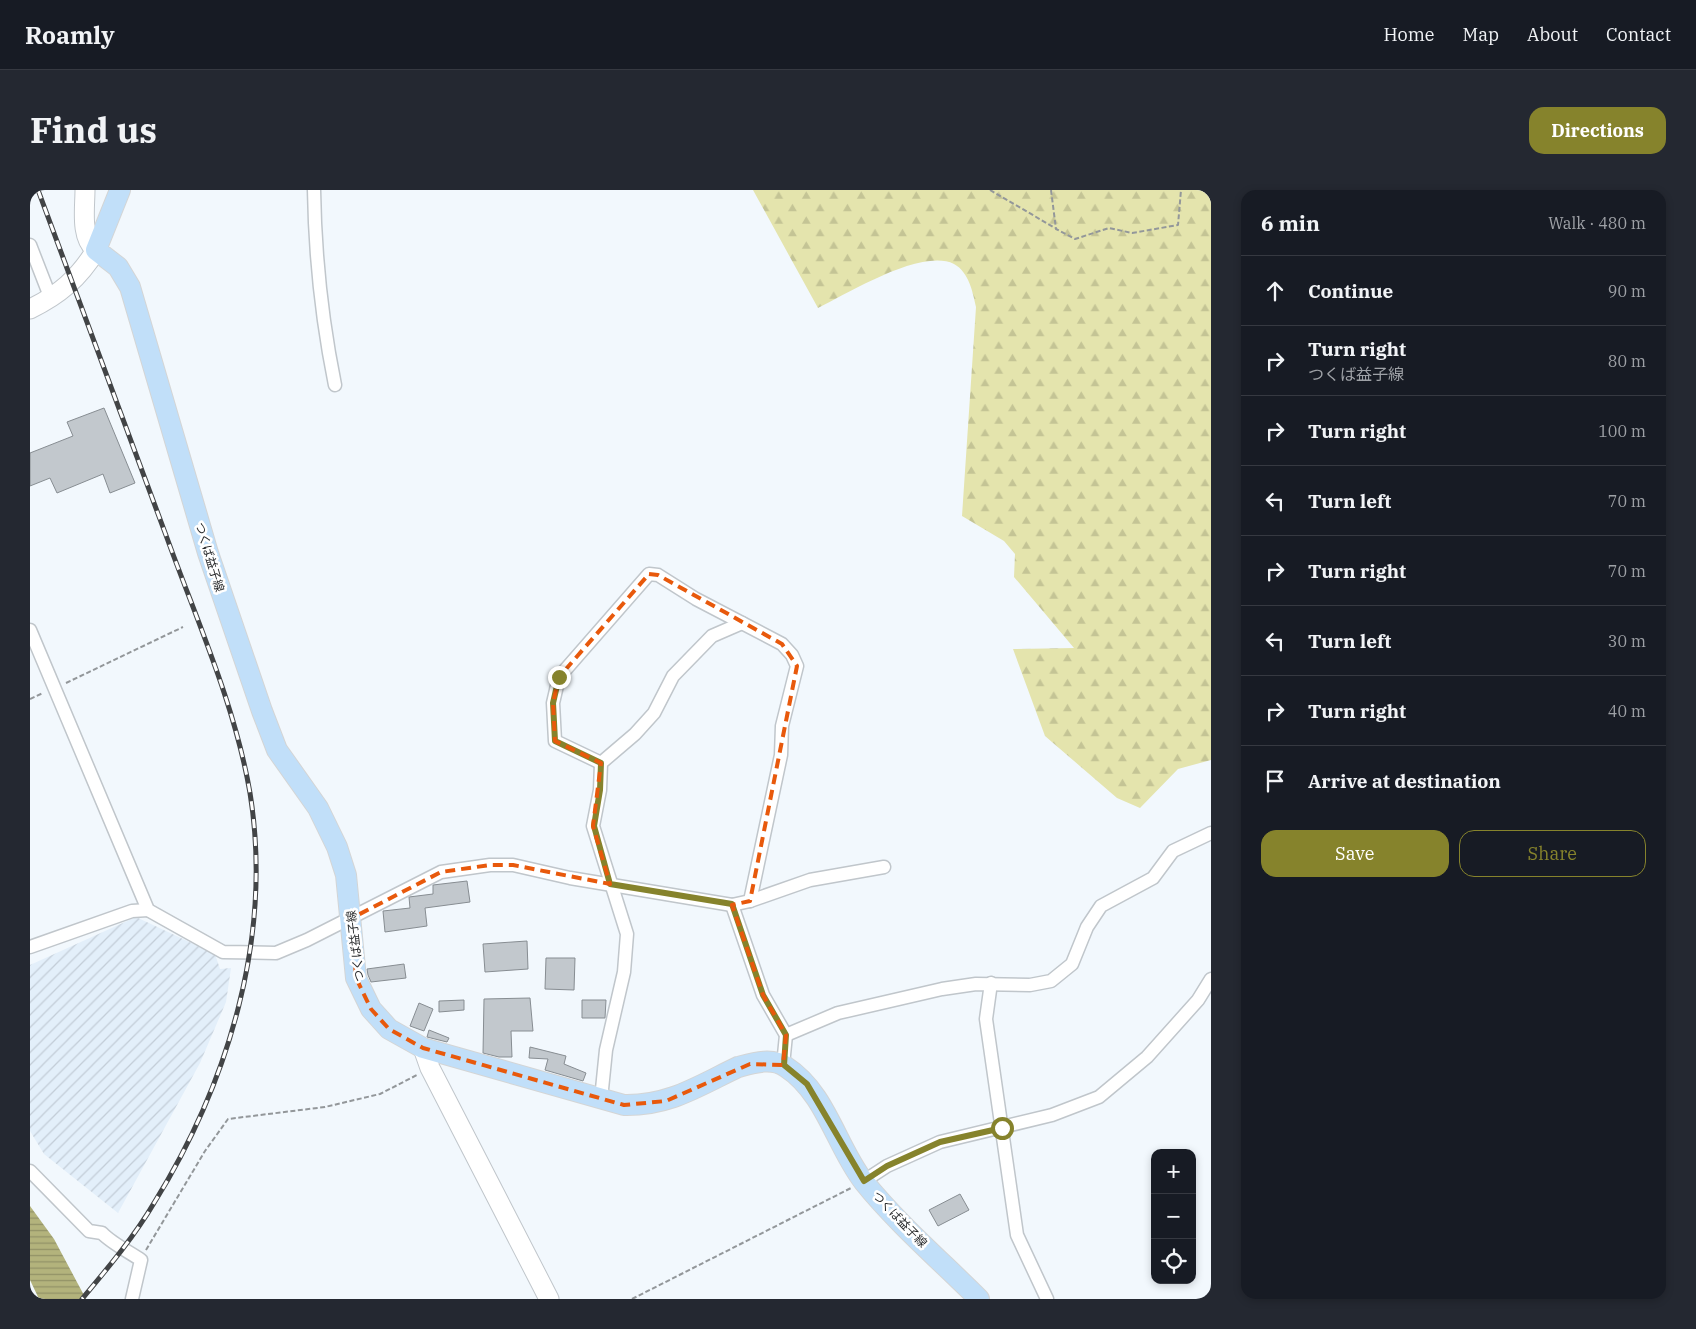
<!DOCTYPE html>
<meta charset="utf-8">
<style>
:root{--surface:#171b24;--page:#242831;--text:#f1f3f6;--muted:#9ea1a6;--line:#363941;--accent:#86832c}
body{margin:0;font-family:"IBM Plex Serif","Noto Sans JP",serif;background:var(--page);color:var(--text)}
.controls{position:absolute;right:15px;bottom:15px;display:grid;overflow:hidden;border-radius:10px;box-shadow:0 2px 8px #0003}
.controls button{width:45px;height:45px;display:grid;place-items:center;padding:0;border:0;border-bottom:1px solid var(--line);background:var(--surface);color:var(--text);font:25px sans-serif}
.stop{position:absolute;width:15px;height:15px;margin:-11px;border:4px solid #86832c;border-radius:50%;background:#fff}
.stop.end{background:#86832c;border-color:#fff;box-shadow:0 1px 5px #0008}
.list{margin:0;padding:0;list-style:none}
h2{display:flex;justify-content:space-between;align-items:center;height:65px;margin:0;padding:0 20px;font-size:21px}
h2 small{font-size:16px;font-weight:400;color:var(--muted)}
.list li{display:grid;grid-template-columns:32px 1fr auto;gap:15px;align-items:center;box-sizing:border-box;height:70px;padding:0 20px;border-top:1px solid var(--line)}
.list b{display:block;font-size:19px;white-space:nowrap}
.list p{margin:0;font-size:16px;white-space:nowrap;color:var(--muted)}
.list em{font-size:16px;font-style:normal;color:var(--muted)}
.actions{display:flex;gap:10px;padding:15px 20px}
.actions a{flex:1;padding:11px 0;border:1px solid var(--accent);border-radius:15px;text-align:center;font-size:18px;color:var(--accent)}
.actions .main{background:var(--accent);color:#fff}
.icon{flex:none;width:28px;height:28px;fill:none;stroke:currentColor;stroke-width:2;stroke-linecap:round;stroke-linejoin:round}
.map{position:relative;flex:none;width:1181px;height:1109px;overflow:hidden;border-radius:15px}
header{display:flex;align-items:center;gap:30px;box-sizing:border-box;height:70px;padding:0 25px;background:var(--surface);border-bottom:1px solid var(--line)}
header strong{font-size:24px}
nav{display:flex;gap:28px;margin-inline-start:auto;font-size:18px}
.intro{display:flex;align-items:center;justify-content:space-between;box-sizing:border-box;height:120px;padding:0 30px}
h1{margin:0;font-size:35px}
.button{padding:12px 22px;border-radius:15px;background:var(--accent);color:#fff;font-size:18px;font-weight:700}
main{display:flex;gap:30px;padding:0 30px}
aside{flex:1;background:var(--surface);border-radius:15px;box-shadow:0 2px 8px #0003}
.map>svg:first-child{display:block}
</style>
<header>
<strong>Roamly</strong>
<nav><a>Home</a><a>Map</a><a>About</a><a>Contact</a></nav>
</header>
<div class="intro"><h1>Find us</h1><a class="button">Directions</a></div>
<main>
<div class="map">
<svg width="1181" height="1109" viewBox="0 0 1181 1109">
<defs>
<pattern id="industrial-furrows" width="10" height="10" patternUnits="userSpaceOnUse" patternTransform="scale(1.25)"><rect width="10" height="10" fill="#e3effa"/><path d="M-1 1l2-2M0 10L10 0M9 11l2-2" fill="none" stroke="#c3cdd7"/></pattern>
<pattern id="forest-firs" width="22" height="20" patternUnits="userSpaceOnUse" patternTransform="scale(1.25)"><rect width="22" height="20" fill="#e4e4ad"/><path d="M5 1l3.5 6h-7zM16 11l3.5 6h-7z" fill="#c4c495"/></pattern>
<pattern id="water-rules" width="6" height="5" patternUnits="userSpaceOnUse" patternTransform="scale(1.25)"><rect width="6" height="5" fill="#b3b37c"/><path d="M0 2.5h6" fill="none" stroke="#929266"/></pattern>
</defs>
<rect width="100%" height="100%" fill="#f2f8fd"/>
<polygon fill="url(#industrial-furrows)" points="106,727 185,764 190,779 201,778 196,812 170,873 88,1023 14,964 0,941 0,775"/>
<path fill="url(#forest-firs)" d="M723,0H1181V570L1148,579L1110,618L1087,608L1015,546L983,459L1044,458L984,387L985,364L974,351L932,326L946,117C943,103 939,82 924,74C891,58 819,103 788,118Z"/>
<polygon fill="url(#water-rules)" points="0,1016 24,1049 56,1109 9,1109 0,1090"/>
<g fill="#c2c8cd" stroke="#878d92">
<polygon points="74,218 105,293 80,303 73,284 27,303 20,288 0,296 0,263 43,246 37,232"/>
<polygon points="437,691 440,712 395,718 397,736 355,742 353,721 380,718 379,707 403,704 403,695"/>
<polygon points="497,751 498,779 455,782 453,754"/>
<polygon points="516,768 545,768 544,800 515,799"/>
<polygon points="374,774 376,788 341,792 338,785 337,779"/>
<polygon points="500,808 503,841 481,841 482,867 469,867 453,863 454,809"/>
<polygon points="434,810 434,820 409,822 409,811"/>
<polygon points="552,810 576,810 575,828 552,828"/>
<polygon points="389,813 403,819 394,841 380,836"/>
<polygon points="399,840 419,848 417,852 397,847"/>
<polygon points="500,857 536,866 534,874 556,883 553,891 515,880 518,869 499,868"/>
<polygon points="930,1004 939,1020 908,1036 899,1020"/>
</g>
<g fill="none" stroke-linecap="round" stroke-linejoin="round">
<g stroke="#c0c6cb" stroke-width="15">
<g id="street">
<path d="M284,0C285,65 292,131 305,195"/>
<polyline points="0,55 21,109"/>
<polyline points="0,440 118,720 193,762 246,763 277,750 411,682 460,675 483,675 540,688 702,715 720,711 780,690 854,677"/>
<polyline points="571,573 525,551 523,513 529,487 619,384 628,385 666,409 752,454 762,465 767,476 752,536 751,565 720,711"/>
<polyline points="702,715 733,805 756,845 753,875"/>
<polyline points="0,757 102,721 118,720"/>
<polyline points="961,793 956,829 987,1045 1017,1109"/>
<polyline points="756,845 808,823 912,799 946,794 1000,795 1021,791 1042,774 1057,737 1071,716 1123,688 1143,661 1181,643"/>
<polyline points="571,909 576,860 594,782 597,744 563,636 570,600 571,573 605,544 624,523 643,486 682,446 712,433"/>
<path d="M0,981L59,1041L72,1043C80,1052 99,1062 111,1070L102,1109"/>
<polyline points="834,991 857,976 910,952 1022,925 1069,907 1117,867 1168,810 1181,789"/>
</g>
</g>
<g stroke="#c0c6cb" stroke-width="21">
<g id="secondary">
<path d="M0,119C29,105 49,88 66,60C50,48 55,18 55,0"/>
<polyline points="393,858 400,878 519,1109"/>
</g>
</g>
<g stroke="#d4d5d5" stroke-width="22">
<path id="primary" d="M90,0L66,60L88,77L100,97L178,363L232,521L247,560L288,618L307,657L316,685L326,788L341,819L359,839L393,858L594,915C639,916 668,896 708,877C723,873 742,867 756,877C796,903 806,956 834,992C866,1032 912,1072 949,1109"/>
</g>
<g stroke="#93979a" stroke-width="2" stroke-dasharray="5 2.5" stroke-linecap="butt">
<polyline points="960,0 1025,38"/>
<polyline points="1021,0 1026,39 1045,49 1079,38 1102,43 1148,35 1151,0"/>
<polyline points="36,493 153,437"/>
<polyline points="0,509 13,503"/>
<polyline points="116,1060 175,961 198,929 295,917 350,904 387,885"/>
<polyline points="602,1109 821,998"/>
</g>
<use href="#street" stroke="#fff" stroke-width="12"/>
<use href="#secondary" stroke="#fff" stroke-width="19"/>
<use href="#primary" stroke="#c1dff9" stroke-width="20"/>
<g stroke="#424446" stroke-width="5">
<path id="rail" d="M8,0C51,116 94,232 137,348C167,431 205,515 220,603C243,745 199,892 124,1013C104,1047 77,1079 52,1109"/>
</g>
<use href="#rail" stroke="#fff" stroke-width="3" stroke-dasharray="9" stroke-linecap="butt"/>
</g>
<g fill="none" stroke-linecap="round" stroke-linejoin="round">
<polyline stroke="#86832c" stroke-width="6" points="529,487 523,513 525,551 571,573 570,600 564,636 580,694 702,714 733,805 756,845 754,875 777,894 834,991 857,976 910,952 972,938"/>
</g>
<path fill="none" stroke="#e8590c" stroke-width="4" stroke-dasharray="10 6" stroke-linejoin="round" d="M619,384L628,385L752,454L767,476L720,711L702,715L733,805L756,845L753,875L720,874L636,911L594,915L393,858L359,839L341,819L326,788L322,728L411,682L460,675H483L580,694L563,636L571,573L525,551L523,513L529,487Z"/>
<g text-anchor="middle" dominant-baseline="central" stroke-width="5" stroke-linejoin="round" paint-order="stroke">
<g font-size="12" fill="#2a2c2e" stroke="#fff">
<text transform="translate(180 367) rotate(73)">つくば益子線</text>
<text transform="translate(325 756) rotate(-97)">つくば益子線</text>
<text transform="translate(870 1029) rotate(46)">つくば益子線</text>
</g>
</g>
</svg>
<div class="controls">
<button>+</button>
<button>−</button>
<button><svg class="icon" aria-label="locate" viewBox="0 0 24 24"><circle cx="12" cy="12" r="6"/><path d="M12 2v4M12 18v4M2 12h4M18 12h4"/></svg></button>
</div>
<div class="stop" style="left:972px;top:938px"></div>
<div class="stop end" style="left:529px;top:487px"></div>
</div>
<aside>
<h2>6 min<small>Walk · 480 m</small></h2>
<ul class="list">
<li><svg class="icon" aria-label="ahead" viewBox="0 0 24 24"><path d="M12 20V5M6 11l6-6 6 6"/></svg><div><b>Continue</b></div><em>90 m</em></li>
<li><svg class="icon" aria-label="right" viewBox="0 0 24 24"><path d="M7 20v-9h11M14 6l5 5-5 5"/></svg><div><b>Turn right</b><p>つくば益子線</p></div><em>80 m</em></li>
<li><svg class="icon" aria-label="right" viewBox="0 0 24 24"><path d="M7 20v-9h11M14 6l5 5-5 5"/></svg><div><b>Turn right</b></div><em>100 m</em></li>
<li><svg class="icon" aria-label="left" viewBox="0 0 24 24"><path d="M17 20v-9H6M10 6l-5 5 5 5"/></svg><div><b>Turn left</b></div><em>70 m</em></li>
<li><svg class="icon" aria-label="right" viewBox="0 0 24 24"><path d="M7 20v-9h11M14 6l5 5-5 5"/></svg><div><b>Turn right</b></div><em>70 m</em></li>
<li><svg class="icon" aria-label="left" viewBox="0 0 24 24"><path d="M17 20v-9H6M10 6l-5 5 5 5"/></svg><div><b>Turn left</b></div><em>30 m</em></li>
<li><svg class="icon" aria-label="right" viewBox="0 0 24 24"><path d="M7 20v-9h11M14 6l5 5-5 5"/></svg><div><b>Turn right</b></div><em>40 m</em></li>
<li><svg class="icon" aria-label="arrive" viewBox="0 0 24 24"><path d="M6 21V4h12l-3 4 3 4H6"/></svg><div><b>Arrive at destination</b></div></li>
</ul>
<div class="actions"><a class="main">Save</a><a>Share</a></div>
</aside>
</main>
